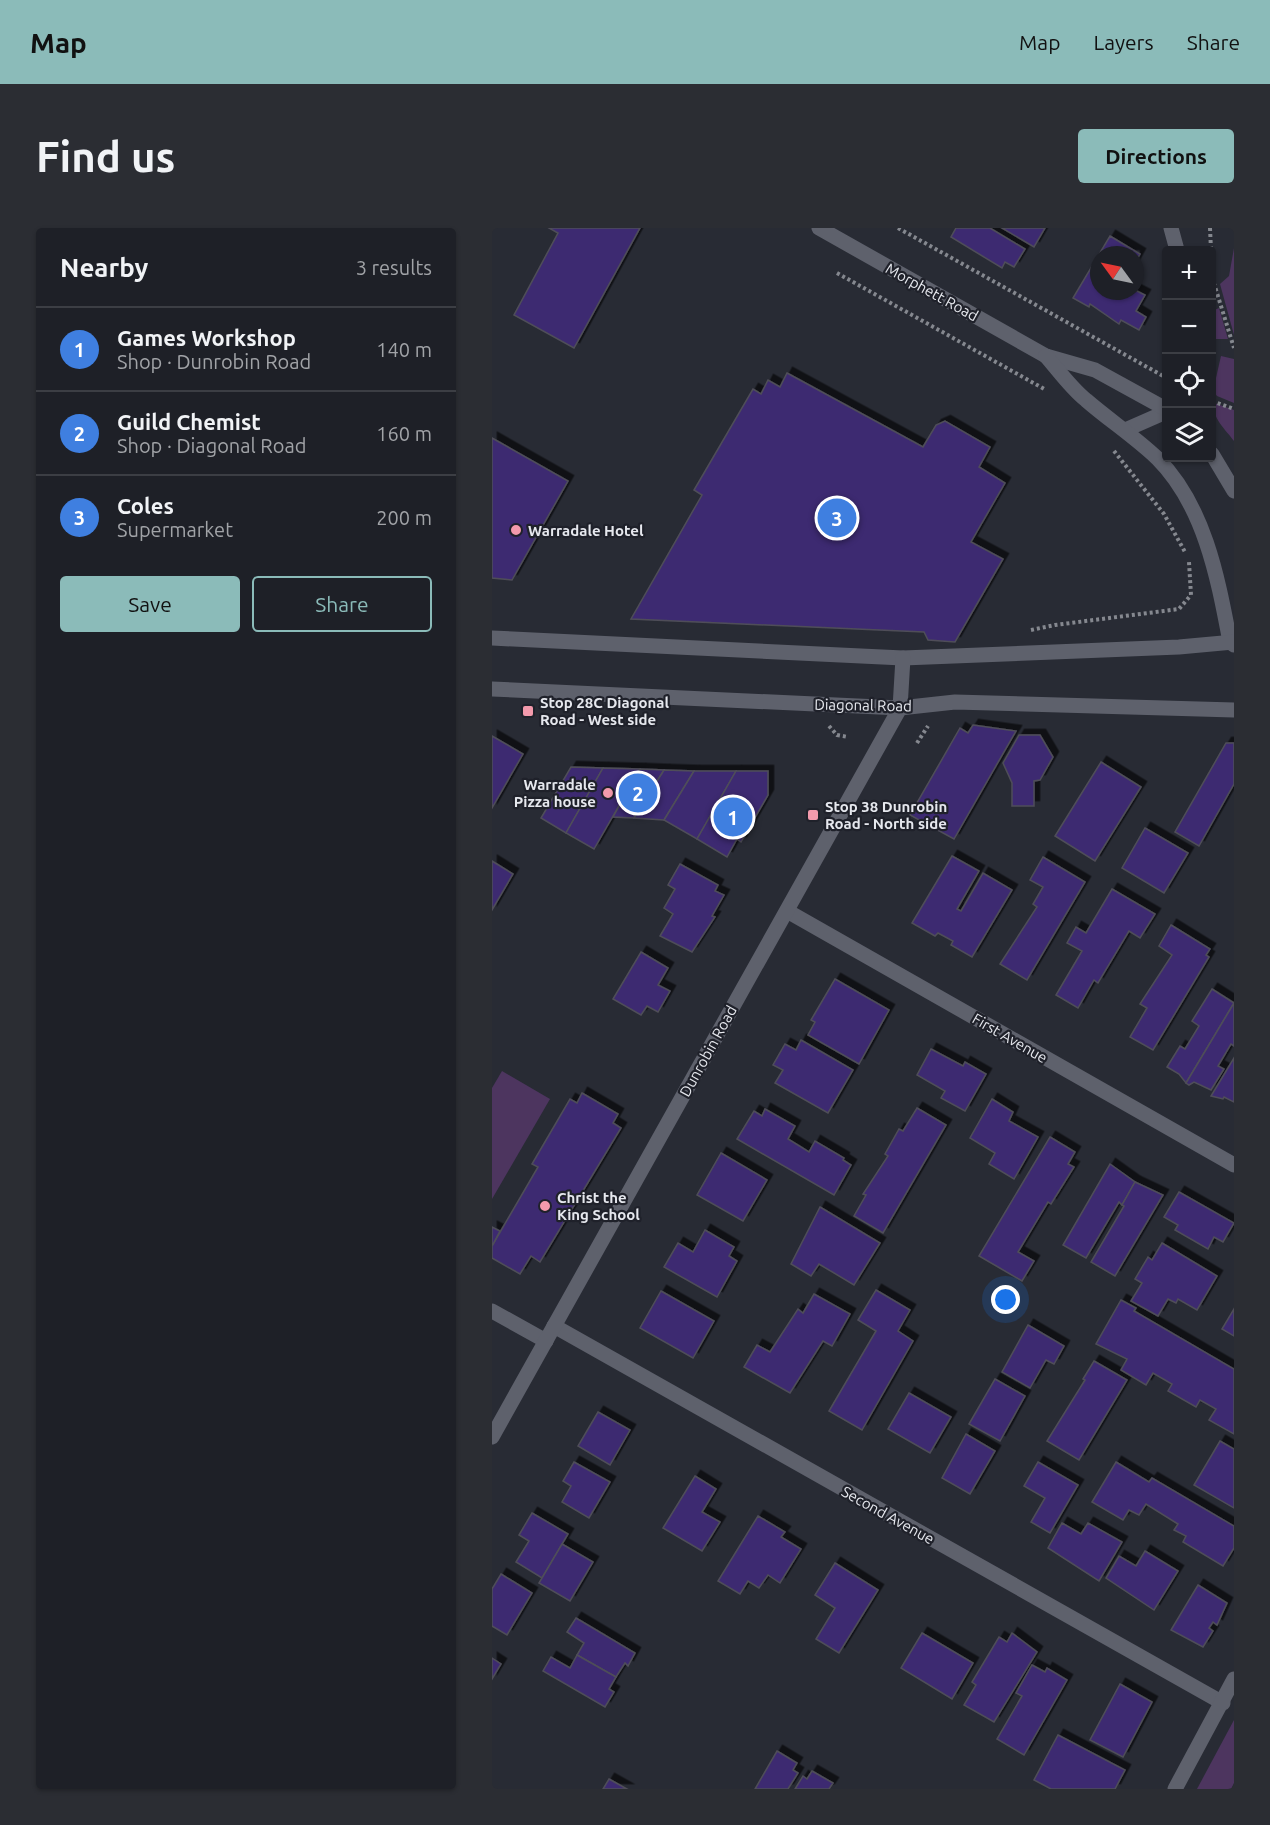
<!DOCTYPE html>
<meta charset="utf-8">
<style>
:root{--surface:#1e2027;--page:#2b2d33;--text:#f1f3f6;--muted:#a1a3a7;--line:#3c3e44;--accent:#8bbbb9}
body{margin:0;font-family:Ubuntu,sans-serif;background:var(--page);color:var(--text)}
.controls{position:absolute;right:18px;top:18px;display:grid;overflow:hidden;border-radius:6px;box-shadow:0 2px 4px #0004}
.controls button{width:54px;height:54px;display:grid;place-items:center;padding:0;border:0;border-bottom:2px solid var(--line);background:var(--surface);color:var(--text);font:30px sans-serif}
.compass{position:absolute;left:598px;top:18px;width:54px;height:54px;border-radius:50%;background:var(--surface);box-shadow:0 2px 4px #0004;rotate:303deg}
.you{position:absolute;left:514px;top:1072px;width:21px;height:21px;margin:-15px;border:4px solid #fff;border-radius:50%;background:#1a73e8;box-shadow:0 0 0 9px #1a73e833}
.badge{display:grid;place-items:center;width:39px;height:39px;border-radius:50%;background:var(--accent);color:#fff;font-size:20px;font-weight:700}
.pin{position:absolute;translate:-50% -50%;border:3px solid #fff;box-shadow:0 2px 6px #0006}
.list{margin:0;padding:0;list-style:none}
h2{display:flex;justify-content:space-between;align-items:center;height:78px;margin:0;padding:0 24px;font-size:26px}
h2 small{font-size:20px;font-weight:400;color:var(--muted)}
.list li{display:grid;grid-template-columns:39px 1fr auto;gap:18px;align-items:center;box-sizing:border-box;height:84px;padding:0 24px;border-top:2px solid var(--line)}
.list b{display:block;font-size:22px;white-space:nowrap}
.list p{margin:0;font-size:20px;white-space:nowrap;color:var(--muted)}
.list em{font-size:20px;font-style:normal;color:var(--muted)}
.actions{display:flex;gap:12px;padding:18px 24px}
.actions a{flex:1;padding:14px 0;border:2px solid var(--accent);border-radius:6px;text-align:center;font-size:21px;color:var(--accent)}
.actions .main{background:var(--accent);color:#111}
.icon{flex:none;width:33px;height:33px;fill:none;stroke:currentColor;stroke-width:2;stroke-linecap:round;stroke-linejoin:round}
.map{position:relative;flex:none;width:742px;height:1561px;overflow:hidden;border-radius:6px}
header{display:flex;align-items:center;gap:36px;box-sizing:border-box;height:84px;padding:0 30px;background:var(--accent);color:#111}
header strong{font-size:28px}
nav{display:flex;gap:33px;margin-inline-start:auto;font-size:21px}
.intro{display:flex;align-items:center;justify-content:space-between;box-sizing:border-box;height:144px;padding:0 36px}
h1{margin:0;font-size:42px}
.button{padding:15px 27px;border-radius:6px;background:var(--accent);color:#111;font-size:21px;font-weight:700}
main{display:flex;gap:36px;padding:0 36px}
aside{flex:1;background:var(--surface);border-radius:6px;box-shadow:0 2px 4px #0004}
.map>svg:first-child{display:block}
</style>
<header>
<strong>Map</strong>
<nav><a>Map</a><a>Layers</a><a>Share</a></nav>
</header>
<div class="intro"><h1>Find us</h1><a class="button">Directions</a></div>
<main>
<aside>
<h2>Nearby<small>3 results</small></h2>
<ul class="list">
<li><span class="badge" style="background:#3f7fe0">1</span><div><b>Games Workshop</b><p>Shop · Dunrobin Road</p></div><em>140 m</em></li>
<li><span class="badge" style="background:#3f7fe0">2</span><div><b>Guild Chemist</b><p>Shop · Diagonal Road</p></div><em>160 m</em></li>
<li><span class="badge" style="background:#3f7fe0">3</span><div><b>Coles</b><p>Supermarket</p></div><em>200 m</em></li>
</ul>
<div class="actions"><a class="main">Save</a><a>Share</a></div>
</aside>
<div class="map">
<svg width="742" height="1561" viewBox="0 0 742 1561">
<defs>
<filter id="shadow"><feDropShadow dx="5.5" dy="-5.5" stdDeviation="0" flood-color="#0009"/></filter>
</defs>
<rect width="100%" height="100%" fill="#282b34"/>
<g fill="#4d355f">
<polygon points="742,20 742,107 728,56 737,48"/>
<polygon points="727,80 736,111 723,111 720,83"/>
<polygon points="729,128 742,131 742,175 725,168 721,163"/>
<path d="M722,175L742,182V213C734,202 719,189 722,175Z"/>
<polygon points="10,843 58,871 0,971 0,860"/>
<polygon points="742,1492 742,1555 739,1561 705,1561"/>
</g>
<g fill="#3d2b71" stroke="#4f4e59" stroke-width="1.5" filter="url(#shadow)">
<polygon points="57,0 148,0 82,120 22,87 66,5"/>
<polygon points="464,0 498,0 533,21 522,39 513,34 510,40 459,9"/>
<polygon points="510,0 553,0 542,19"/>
<polygon points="618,8 648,26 643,35 643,27 607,27 607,63 643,62 653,67 644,83 654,89 647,102 629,92 627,96 598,76 597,79 581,70"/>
<polygon points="295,145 431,219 444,197 453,193 498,219 487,239 513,255 479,314 511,331 463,414 436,412 432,404 139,391 210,267 202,262 261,161 269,166 276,152 288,159"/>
<polygon points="0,210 76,253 20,352 0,350"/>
<polygon points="481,497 524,503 462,611 418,587 468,500 476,505"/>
<polygon points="527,507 548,507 561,529 548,552 542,553 542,578 520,578 520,555 511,535"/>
<polygon points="0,508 31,526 0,580"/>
<polygon points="734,515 742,515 742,556 707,618 683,604"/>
<polygon points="609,534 649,559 603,633 563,608"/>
<polygon points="79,539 111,540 74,605 49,590"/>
<polygon points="111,540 148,541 102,621 74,605"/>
<polygon points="148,541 172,542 142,590 121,589"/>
<polygon points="172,542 202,543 172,592 142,590"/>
<polygon points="202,543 244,543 205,611 172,592"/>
<polygon points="244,543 276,543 276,567 249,614 245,611 235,629 205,611"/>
<polygon points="653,600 696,625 672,665 630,640"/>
<polygon points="460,628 487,643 465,681 469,683 491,645 520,662 480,729 459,717 461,713 446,705 443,708 420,695"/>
<polygon points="551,629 593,654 535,752 508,736 545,679 541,676 551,659 538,652"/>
<polygon points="0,633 21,646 0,682"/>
<polygon points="188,636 226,657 223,663 232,667 220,688 223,689 200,724 168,708 181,686 172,680 183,661 176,657"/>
<polygon points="620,661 663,686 648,710 637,703 606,755 602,752 586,780 564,767 590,723 575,715 584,699 594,705"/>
<polygon points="679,697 718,721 714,727 717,729 661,822 638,809 655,780 648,776 680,727 667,718"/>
<polygon points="149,724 176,740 166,757 178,763 166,784 155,778 149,787 121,771"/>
<polygon points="343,751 397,782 367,836 316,807 323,794 319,792"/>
<polygon points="720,761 742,775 694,855 687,846 675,839 688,818 693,821 707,798 700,793"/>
<polygon points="742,775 742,818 739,816 726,838 732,841 719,862 702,854 697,857 694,855"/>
<polygon points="309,812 361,842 336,885 283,855 291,842 281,837 293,816 304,822"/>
<polygon points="439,821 471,838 473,834 494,846 473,883 449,870 453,863 425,847"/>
<polygon points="742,830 742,874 732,869 731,871 719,868"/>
<polygon points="90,865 126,886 121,895 129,900 48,1034 39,1028 28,1046 0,1030 0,1018 46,939 40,936 78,871 85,875"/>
<polygon points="500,871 521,884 517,893 546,909 522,951 497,936 503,925 478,910"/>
<polygon points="425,880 454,897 391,1005 362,988 374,967 371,966 396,928 393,926 407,901 411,903"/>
<polygon points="273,881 303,898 296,911 317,924 323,913 352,930 351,932 359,937 342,967 245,911 262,883 270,888"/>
<polygon points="558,909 583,924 576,936 582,939 559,976 556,974 526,1024 542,1033 530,1053 487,1028"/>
<polygon points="229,925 275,952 251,993 205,967"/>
<polygon points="618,936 643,954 630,977 627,974 594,1030 571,1017"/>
<polygon points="643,954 671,967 623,1048 599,1034 632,978 630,977"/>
<polygon points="687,964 742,995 731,1014 722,1009 716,1021 683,1002 686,997 672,989"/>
<polygon points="328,979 388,1015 362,1057 327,1036 319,1048 299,1036"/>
<polygon points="0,999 8,1003 0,1018"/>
<polygon points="213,1002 242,1019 237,1028 245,1033 225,1069 172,1039 186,1015 201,1024"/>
<polygon points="670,1015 725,1048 705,1082 686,1071 684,1075 676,1071 666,1088 639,1073 650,1055 643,1051 656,1029 660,1032"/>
<polygon points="384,1062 418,1082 406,1103 421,1113 370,1202 337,1183 384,1103 366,1092"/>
<polygon points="169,1063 222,1093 201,1130 148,1100"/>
<polygon points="322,1066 358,1086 340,1118 331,1113 298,1165 252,1139 265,1117 278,1124 306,1081 311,1085"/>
<polygon points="629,1072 644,1080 642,1083 742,1141 742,1206 717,1192 724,1181 708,1172 704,1179 676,1163 680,1156 661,1145 654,1157 629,1142 635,1131 604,1116"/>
<polygon points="742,1081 742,1108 730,1101"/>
<polygon points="536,1097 572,1118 562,1136 554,1132 538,1160 510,1144"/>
<polygon points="602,1133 635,1152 587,1232 555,1213 593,1152 591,1151"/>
<polygon points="503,1151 533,1168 508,1213 477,1196"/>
<polygon points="417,1165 459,1189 438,1225 396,1201"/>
<polygon points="106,1184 138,1202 118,1237 86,1218"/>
<polygon points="474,1206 503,1223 478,1266 450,1250"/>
<polygon points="728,1213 742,1221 742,1280 702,1257"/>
<polygon points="82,1234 118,1254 97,1290 70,1274 79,1258 71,1253"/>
<polygon points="546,1234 586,1257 558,1305 539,1294 553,1270 532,1258"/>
<polygon points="624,1234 657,1254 660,1250 742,1298 742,1320 731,1338 691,1314 694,1308 682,1302 686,1296 654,1276 647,1287 637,1282 631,1292 600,1274"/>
<polygon points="203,1248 224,1261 210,1284 228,1294 210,1323 171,1300"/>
<polygon points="40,1285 76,1306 50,1350 24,1334 37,1313 27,1307"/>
<polygon points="266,1288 293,1304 289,1309 309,1321 288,1355 276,1347 267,1360 256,1353 248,1366 226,1353"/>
<polygon points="570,1295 589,1306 596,1295 630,1314 607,1353 556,1320"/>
<polygon points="70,1316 101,1334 78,1373 47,1355"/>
<polygon points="653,1323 686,1343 662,1382 614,1350 627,1328 644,1338"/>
<polygon points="343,1335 386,1362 347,1425 324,1411 343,1380 323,1367"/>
<polygon points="9,1346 40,1365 15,1407 0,1398 0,1361"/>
<polygon points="706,1357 735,1375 725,1397 721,1394 717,1400 721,1403 711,1419 679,1402"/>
<polygon points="84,1390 143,1425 136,1438 133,1435 124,1449 85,1427 92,1415 75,1404"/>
<polygon points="430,1405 481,1435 460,1471 409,1440"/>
<polygon points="520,1405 545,1424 502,1494 472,1477 484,1457 480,1454 507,1409 515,1414"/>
<polygon points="85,1427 124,1449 117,1461 122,1464 113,1479 51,1443 59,1429 78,1440"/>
<polygon points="0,1430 9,1436 0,1451"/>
<polygon points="540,1437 553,1444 555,1440 575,1452 532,1527 505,1511 530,1468 524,1465"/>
<polygon points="628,1456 660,1474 631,1529 598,1512"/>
<polygon points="566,1507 633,1542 623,1561 559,1561 542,1552"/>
<polygon points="285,1523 305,1535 301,1542 306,1545 296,1561 263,1561"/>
<polygon points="320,1543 341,1555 337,1561 303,1561 311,1548 315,1551"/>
<polygon points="117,1551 135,1561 111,1561"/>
</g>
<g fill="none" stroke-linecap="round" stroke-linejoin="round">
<g stroke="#85888f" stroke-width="4" stroke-dasharray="3 3" stroke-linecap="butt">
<polyline points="406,0 673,149"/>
<polyline points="718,0 719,22"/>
<polyline points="345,45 554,162"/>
<polyline points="720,49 742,120"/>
<polyline points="720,173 742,181"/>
<polyline points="622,223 672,286 693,324"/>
<polyline points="539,402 563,397 687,381 699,367 697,334"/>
<polyline points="337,498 345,507 356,509"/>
<polyline points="425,515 436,498"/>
</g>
<g stroke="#5e616c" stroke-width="15">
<polyline points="679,0 685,22"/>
<polyline points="633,202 674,184"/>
<polyline points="295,683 742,937"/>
<polyline points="0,1083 54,1113"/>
<polyline points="62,1098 731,1475"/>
<polyline points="683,1561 742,1451"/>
</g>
<g stroke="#5e616c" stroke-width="15">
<polyline points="327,0 554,128 603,142 674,181"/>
<path d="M554,128C567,143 579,160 594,172C617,192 643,209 665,230C713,278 726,351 738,414L742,417"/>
<polyline points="720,226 742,263"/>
<polyline points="0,410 411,430 687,419 742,414"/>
<polyline points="0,461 408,480 463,474 742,482"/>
<polyline points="0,1209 408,480 411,430"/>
</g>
</g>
<g fill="#f39aac" stroke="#1f212a" stroke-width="2">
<circle cx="24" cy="302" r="6"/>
<rect x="30" y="477" width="12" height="12" rx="3"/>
<circle cx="116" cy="565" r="6"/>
<rect x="315" y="581" width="12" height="12" rx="3"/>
<circle cx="53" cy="978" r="6"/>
</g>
<g text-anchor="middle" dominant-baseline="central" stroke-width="4.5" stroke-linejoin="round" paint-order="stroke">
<g font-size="15" fill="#e6e8ee" stroke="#1f212a">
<text transform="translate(440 64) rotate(29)">Morphett Road</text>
<text transform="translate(371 477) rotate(1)">Diagonal Road</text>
<text transform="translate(518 810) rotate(30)">First Avenue</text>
<text transform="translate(216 823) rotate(-61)">Dunrobin Road</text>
<text transform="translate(396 1287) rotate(29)">Second Avenue</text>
</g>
<g font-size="15" font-weight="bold" fill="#e6e8ee" stroke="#1f212a" text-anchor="start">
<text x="36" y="302">Warradale Hotel</text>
<text x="48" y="474">Stop 28C Diagonal<tspan x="48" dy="17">Road - West side</tspan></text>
<text x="104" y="556" text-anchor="end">Warradale<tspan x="104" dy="17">Pizza house</tspan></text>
<text x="333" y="578">Stop 38 Dunrobin<tspan x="333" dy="17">Road - North side</tspan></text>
<text x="65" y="969">Christ the<tspan x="65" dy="17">King School</tspan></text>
</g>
</g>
</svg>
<div class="controls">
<button>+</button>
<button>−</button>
<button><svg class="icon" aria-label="locate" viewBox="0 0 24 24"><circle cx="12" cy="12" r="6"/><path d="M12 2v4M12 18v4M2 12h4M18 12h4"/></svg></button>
<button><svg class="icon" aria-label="layers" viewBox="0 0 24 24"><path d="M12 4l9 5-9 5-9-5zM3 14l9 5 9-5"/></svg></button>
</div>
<svg class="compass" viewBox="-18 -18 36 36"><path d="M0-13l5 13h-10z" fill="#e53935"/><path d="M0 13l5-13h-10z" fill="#a1a3a7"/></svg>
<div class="you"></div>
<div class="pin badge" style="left:241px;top:589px;background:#3f7fe0">1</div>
<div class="pin badge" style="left:146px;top:565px;background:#3f7fe0">2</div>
<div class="pin badge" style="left:345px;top:290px;background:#3f7fe0">3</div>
</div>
</main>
